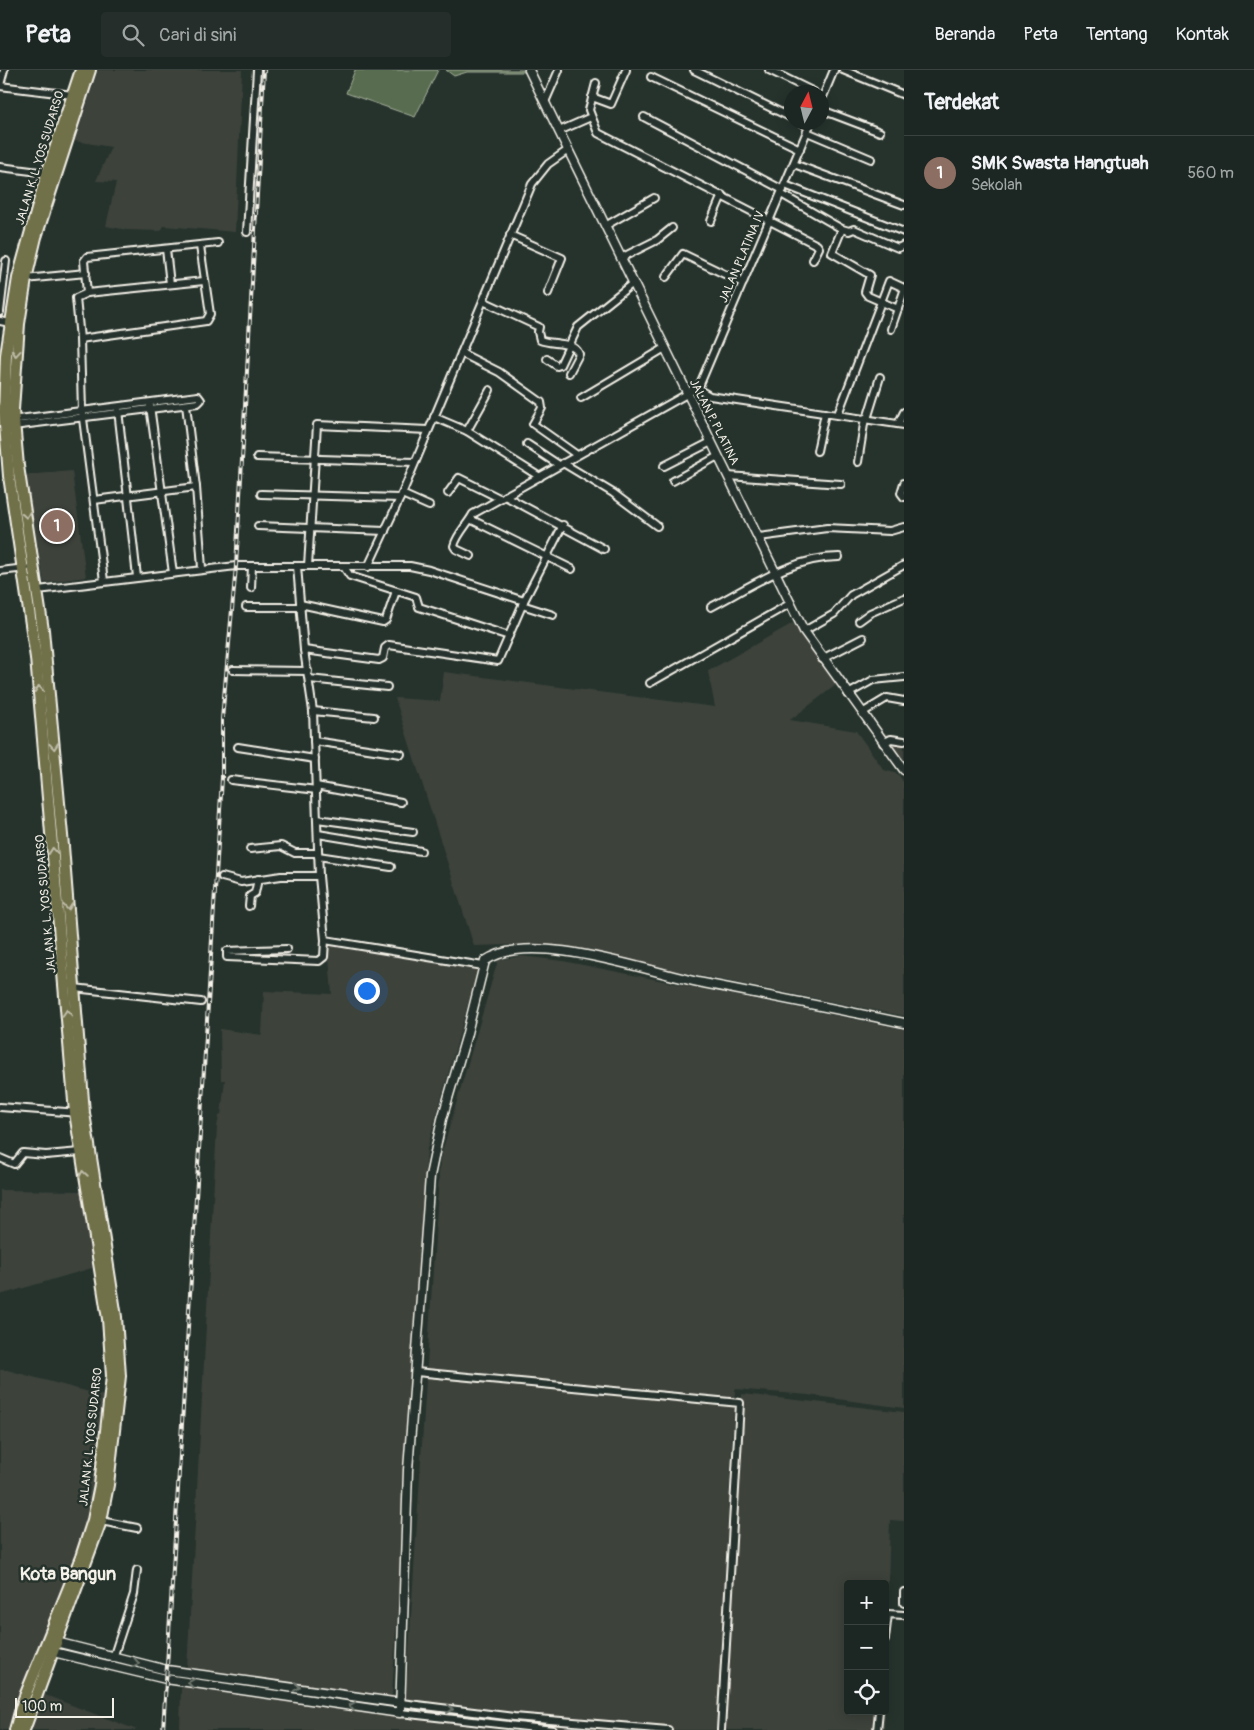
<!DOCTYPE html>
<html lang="id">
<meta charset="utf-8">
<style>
:root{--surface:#1c2622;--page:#252e2a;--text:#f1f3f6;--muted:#a0a5a5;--line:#3a4340;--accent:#ffd166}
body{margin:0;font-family:Pangolin,sans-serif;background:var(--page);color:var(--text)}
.controls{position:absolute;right:15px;bottom:15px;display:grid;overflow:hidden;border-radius:5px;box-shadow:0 2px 12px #0003}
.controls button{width:45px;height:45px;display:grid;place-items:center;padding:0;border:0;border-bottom:1px solid var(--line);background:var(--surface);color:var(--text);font:25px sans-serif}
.compass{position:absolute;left:784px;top:15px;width:45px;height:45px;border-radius:50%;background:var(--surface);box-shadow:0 2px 12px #0003;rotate:7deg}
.scale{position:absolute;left:15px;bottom:12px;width:99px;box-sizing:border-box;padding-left:5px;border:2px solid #f4f1e8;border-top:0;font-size:14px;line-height:18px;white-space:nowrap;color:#f4f1e8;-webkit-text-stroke:4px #26332d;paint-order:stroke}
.you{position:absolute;left:366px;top:920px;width:18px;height:18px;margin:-12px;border:4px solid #fff;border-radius:50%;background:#1a73e8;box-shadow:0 0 0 8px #1a73e833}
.badge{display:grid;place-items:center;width:32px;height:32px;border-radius:50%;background:var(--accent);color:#fff;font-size:16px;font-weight:700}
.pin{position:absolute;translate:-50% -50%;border:2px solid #fff;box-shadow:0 1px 5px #0006}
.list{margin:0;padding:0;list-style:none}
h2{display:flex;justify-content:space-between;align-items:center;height:65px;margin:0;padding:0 20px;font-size:21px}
h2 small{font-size:16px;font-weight:400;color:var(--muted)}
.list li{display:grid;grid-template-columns:32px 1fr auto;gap:15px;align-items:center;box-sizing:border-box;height:75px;padding:0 20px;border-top:1px solid var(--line)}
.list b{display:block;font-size:19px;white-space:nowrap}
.list p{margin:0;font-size:16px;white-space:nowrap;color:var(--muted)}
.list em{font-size:16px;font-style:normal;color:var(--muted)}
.icon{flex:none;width:28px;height:28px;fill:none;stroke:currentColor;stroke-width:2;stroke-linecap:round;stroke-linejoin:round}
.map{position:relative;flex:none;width:904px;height:1660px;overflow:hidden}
header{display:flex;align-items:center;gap:30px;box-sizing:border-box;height:70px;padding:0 25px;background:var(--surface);border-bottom:1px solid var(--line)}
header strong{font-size:24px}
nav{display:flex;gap:28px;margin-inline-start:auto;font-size:18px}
.search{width:350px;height:45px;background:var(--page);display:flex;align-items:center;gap:12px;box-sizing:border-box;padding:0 18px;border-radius:5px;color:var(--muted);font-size:19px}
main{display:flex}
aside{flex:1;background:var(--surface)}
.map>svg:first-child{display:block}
</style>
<header>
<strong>Peta</strong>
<div class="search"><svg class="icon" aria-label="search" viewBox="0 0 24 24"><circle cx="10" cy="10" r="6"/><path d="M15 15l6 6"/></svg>Cari di sini</div>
<nav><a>Beranda</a><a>Peta</a><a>Tentang</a><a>Kontak</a></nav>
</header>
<main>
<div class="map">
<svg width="904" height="1660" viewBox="0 0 904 1660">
<rect width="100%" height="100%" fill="#26332d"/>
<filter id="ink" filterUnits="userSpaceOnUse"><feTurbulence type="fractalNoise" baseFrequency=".02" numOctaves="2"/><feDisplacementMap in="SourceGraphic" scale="10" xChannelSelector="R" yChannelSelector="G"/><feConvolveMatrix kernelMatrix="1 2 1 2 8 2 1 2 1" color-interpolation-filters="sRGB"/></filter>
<g filter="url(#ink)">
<g fill="#3c423b">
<polygon points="98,0 242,0 235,162 164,156 161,161 127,160 106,156 116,112 96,111 111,77 75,71"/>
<polygon points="72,401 86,507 44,513 25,405"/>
<polygon points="793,553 836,615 790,650 856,661 884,700 898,704 904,713 904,946 539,874 474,876 395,628 440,631 444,602 715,637 708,601"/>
<polygon points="883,663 904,666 904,692"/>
<polygon points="328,875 478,899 427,1079 392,1625 406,1626 440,1089 498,890 521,886 563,891 904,959 904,1338 808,1325 735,1319 717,1653 725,1653 742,1324 904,1342 904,1451 890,1450 885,1618 885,1514 848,1514 848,1641 885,1641 884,1660 180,1660 181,1619 187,1599 217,1057 219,1046 221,1045 225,1010 221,1010 220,959 262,965 264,921 332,924"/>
<polygon points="0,1120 83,1121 92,1198 0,1225"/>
<polygon points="0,1300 7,1300 104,1326 93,1450 11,1660 0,1660"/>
<polygon points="40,1623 137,1660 28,1660"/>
</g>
<g fill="#596d50" stroke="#a6af9c">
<polygon points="355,0 438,0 415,47 346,23"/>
<polygon points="446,0 525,0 526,2 467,2 454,6"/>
</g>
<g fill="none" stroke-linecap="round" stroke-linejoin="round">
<g stroke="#f4f1e8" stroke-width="10">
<g id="minor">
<polyline points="694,0 792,48"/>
<polyline points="769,0 814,22"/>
<polyline points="843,0 904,25"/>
<polyline points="651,7 800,79"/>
<polyline points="596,13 589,40 598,63 817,175 819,178 813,190"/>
<polyline points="0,15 4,0"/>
<polyline points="0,16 73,25"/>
<polyline points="592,27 611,34 626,0"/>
<polyline points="822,29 834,0"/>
<polyline points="545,32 559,0"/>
<polyline points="822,40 880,62"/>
<polyline points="644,47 783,120"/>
<polyline points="801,52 809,57"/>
<polyline points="559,61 591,47"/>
<polyline points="807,62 871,89"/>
<polyline points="794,94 904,135"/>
<polyline points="0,97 47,103"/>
<polyline points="785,115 904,162"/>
<polyline points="781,124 842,159 849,161 854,159 898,178 904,175"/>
<polyline points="711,151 722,125"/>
<polyline points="605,156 654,128"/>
<polyline points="842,159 832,183 870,205 865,222 868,226 898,239"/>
<polyline points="247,162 257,0"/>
<polyline points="510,165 562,188 548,223"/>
<polyline points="166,179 170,214"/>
<polyline points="621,188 657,170 672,158"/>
<polyline points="666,207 683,184 743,213"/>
<polyline points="25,209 86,203"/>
<polyline points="87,223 84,191 87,187 218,173"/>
<path d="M483,231L539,257L538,262L540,270C552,275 574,271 579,284L569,303"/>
<polyline points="0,242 6,191"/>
<polyline points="0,251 11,253"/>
<polyline points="891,259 904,221"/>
<polyline points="80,269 206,251 210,244 200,176"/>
<polyline points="461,283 499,302 541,332 542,338 533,354 577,385"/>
<polyline points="547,289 557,296 560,295 578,257 633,213"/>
<polyline points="696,318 710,326 904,355"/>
<polyline points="581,328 665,278"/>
<polyline points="186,335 196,417 202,498"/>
<polyline points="150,336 173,503"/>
<polyline points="118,340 137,507"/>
<polyline points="838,344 889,211 904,218"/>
<polyline points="434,347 467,361 540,407"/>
<polyline points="867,349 880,307"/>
<polyline points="11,350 198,326 201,330 198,333 13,356"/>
<polyline points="898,354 904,342"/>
<polyline points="467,361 490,320"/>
<polyline points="527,374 559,395"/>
<polyline points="817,381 825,343"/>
<polyline points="257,387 415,392"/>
<polyline points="858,392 865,348"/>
<polyline points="563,393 613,423 657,456"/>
<polyline points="664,396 711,372"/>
<polyline points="728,406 841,414"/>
<polyline points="673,411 718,386"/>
<polyline points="904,413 901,423 904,427"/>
<polyline points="448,423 459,408 499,428"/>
<polyline points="261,424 400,428"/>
<polyline points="402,424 429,436"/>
<polyline points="505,426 604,479"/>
<polyline points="94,430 196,417"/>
<polyline points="472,450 572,499"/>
<polyline points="258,456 385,461"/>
<polyline points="759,467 827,458 890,461 904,457"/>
<path d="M471,486L456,479L454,476C457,464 468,454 473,444L687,324L700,314L811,52"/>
<polyline points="297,496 304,580 313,641 319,806 325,870 483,896"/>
<polyline points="308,496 317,355 428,360"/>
<polyline points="344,497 350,506 416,527 419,537 509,566"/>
<polyline points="368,497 402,424 532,114 548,94 568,80"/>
<polyline points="0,501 26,498"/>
<polyline points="104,511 82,341 80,269 76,228 87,223 204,211"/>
<polyline points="251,518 252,496"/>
<polyline points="38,520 236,496 410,496 429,500 524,531"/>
<polyline points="300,534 383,552 386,550 396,521"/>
<polyline points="522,535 553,545"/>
<polyline points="246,537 301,537"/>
<path d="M711,537C751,516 793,487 839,487"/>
<polyline points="859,551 870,543 904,528"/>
<polyline points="804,561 834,544 851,525 904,495"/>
<polyline points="304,580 379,590 383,588 385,578 389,575 498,591 524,531 563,455"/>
<polyline points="822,589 863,568"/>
<polyline points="233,600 308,601"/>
<polyline points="309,609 387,617"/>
<polyline points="650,613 791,533"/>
<polyline points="848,624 873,610 904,607"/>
<polyline points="313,641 374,647"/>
<polyline points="862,643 887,628 904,631"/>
<polyline points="314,671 401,684"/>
<polyline points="883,673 891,669 904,671"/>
<polyline points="238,677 315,689"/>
<polyline points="231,710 317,720"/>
<polyline points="316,716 401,732"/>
<polyline points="317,749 413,762"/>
<polyline points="318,764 421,781"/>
<polyline points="250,779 281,776 295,783 318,783"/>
<polyline points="318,786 391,797"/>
<polyline points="222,807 241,812 281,806 319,806"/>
<polyline points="249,836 250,826 255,823 258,809"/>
<polyline points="287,879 227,881 227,887 319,891 324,887 325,870"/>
<polyline points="74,918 201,932"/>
<polyline points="0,1037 79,1043"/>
<polyline points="0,1088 14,1094 23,1083 46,1085 80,1082"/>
<polyline points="416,1302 740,1333 721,1660"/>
<polyline points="101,1451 137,1458"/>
<polyline points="904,1522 904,1533"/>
<polyline points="885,1569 888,1544 904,1545"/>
<polyline points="113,1588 134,1524 137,1500"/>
<polyline points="401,1633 514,1647 668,1660"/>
<polyline points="400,1643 553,1660"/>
<polyline points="877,1660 879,1641"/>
</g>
</g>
<g stroke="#f4f1e8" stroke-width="11">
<g id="tertiary">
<polyline points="529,0 804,561 904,700"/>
<polyline points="52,1571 167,1600 401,1633"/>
<path d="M49,1581L166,1609L400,1643L408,1400L430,1106L442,1049L466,967L485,891C530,858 652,903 703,913C770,926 837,939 904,953"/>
</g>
</g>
<g stroke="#f4f1e8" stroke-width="14">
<g id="trunk">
<polyline points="15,1660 23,1631 81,1487 93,1450 100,1415 112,1306 108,1249 75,1043 36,588 9,406 4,342 6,285 18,208 47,103 81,0"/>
<polyline points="24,1660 101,1451 108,1415 120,1306 116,1247 84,1043 63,776 43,560 18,396 13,340 19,254 26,209 36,167 90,0"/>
</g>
</g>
<use href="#minor" stroke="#26332d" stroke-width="6"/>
<use href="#tertiary" stroke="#26332d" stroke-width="8"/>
<use href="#trunk" stroke="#70704a" stroke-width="10"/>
<g stroke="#f4f1e8" stroke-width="4">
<polyline id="rail" points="163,1660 222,708 222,649 236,496 264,0"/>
</g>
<use href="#rail" stroke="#26332d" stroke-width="2" stroke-dasharray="5.5" stroke-linecap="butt"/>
</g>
<defs><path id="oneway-chevron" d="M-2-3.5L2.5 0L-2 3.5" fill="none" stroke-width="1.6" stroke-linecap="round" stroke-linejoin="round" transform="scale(1.25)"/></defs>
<g stroke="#bfbda9">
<use href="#oneway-chevron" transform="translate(16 283) rotate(95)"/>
<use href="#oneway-chevron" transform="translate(26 445) rotate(81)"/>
<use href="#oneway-chevron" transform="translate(39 619) rotate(-95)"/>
<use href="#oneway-chevron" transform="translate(54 676) rotate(85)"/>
<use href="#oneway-chevron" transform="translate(53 781) rotate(-95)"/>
<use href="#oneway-chevron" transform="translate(68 837) rotate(85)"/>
<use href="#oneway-chevron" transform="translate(67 943) rotate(-94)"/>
<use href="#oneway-chevron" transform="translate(83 1104) rotate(-99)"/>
</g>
<g stroke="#6e766e">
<use href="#oneway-chevron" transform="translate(136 1593) rotate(12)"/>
<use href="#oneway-chevron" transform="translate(191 1613) rotate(-172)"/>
<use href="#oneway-chevron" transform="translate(297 1617) rotate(8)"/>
<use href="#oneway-chevron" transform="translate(352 1636) rotate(-172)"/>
<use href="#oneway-chevron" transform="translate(450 1639) rotate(7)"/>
</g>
</g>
<g text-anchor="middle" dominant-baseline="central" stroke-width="5" stroke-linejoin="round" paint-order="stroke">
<g font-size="12" fill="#f4f1e8" stroke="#26332d">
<text transform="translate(40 88) rotate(-73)">JALAN K. L. YOS SUDARSO</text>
<text transform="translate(742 187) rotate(-67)">JALAN PLATINA IV</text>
<text transform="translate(714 352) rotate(63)">JALAN P. PLATINA</text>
<text transform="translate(46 834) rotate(-95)">JALAN K. L. YOS SUDARSO</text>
<text transform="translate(91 1367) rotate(-84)">JALAN K. L. YOS SUDARSO</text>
</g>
<g font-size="18" font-weight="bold" fill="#f4f1e8" stroke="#26332d">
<text x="68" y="1504">Kota Bangun</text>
</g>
</g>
</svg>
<div class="controls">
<button>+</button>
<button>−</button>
<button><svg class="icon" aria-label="locate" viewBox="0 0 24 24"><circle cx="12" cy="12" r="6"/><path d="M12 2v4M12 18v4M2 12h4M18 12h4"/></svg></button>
</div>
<svg class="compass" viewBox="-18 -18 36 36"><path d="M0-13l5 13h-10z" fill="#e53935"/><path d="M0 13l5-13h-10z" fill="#a0a5a5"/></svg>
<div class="scale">100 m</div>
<div class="you"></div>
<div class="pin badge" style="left:57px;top:456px;background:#8d6e63">1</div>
</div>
<aside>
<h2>Terdekat<small></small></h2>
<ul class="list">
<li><span class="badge" style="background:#8d6e63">1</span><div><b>SMK Swasta Hangtuah</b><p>Sekolah</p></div><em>560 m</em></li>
</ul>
</aside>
</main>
